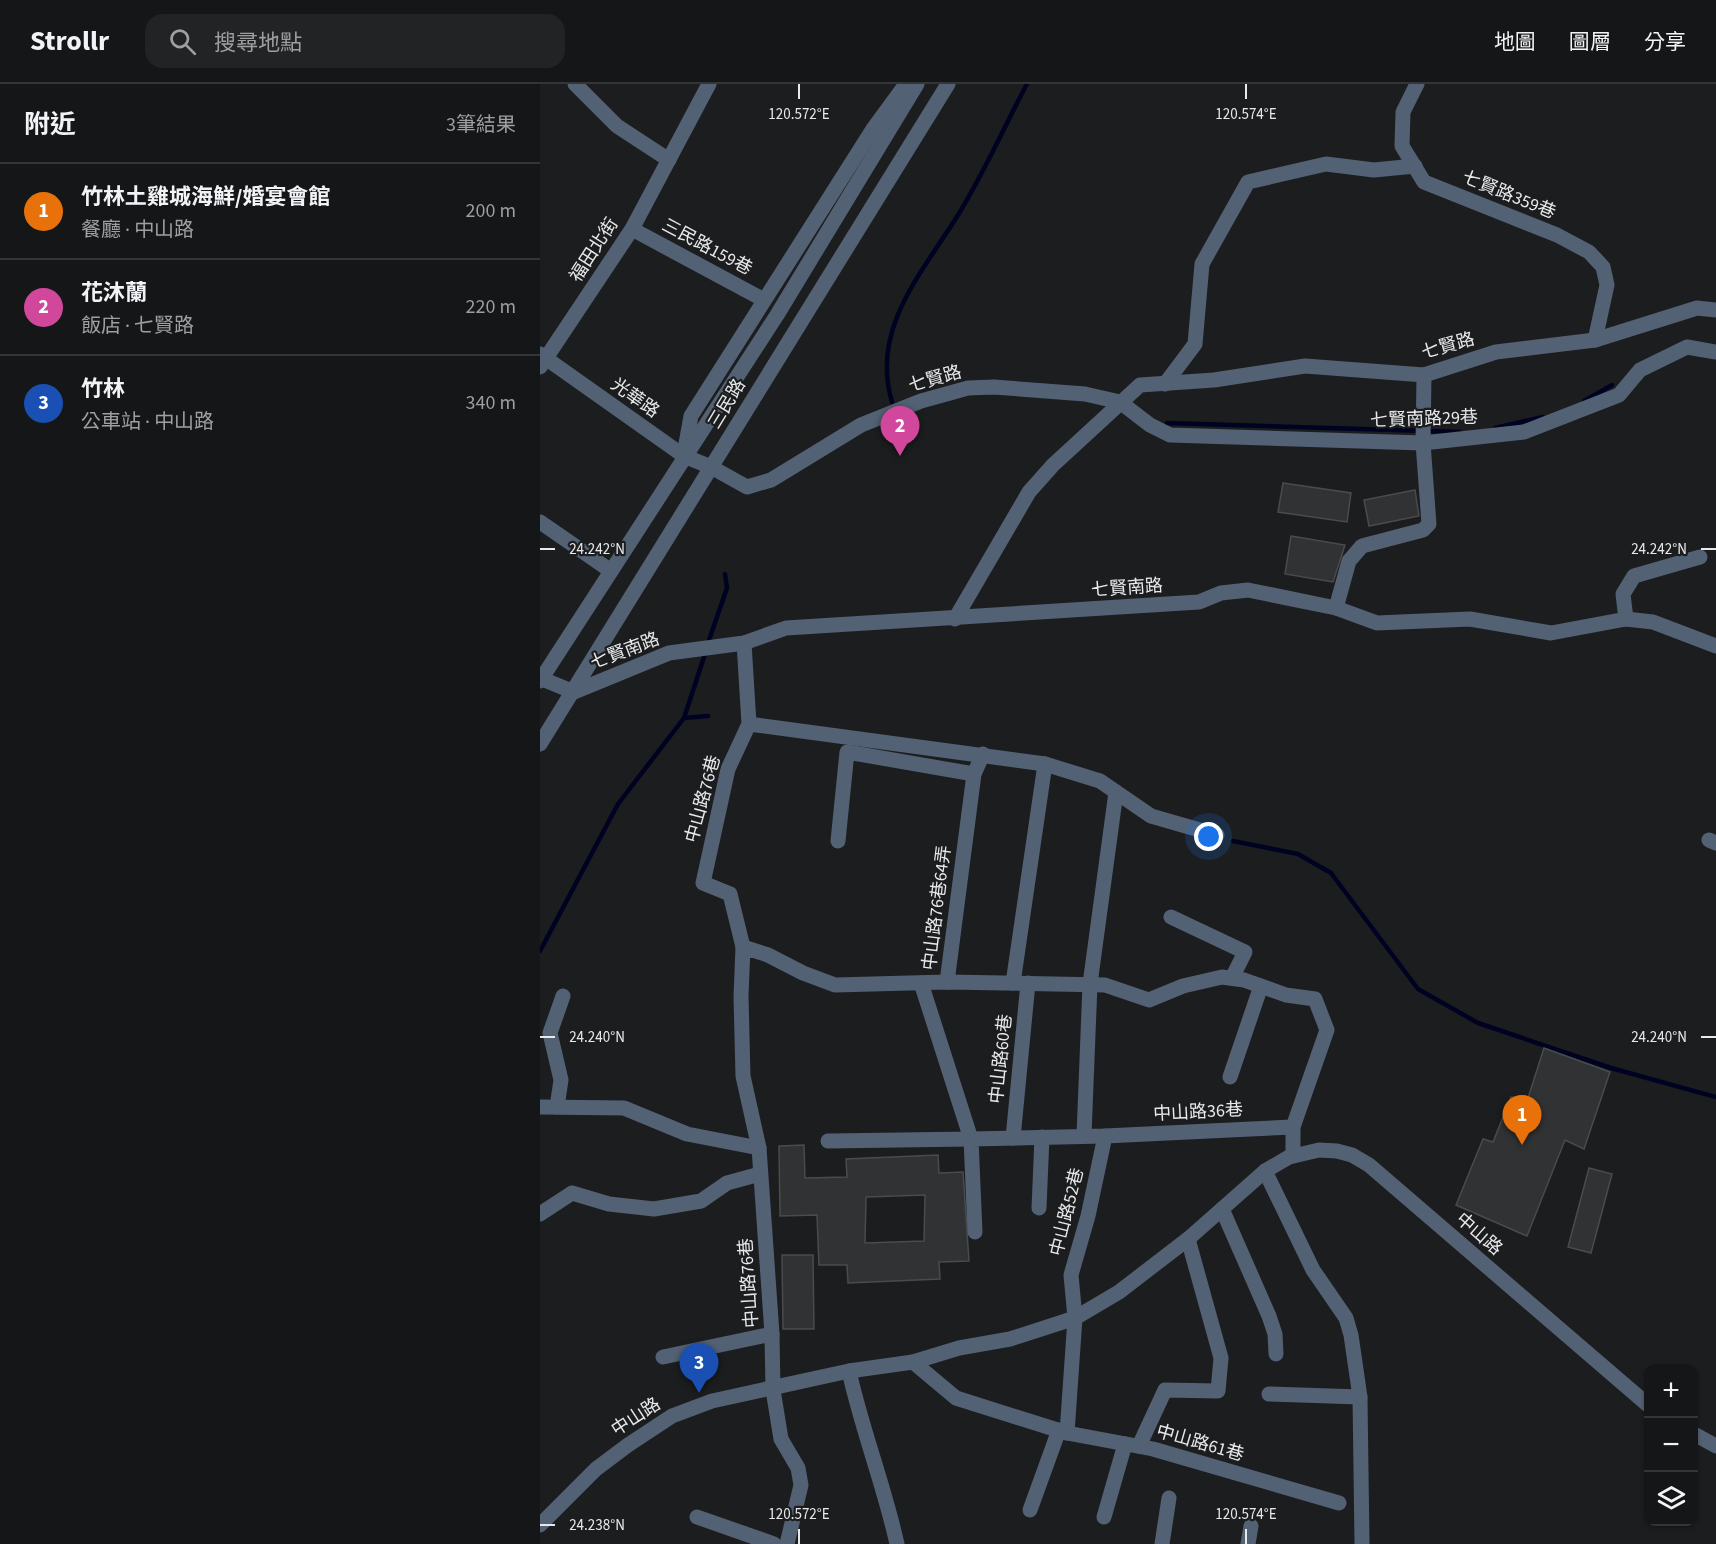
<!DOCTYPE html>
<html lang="zh-TW">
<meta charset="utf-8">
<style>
:root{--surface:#151617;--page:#222324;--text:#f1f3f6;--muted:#9d9fa1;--line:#343536;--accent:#eea83c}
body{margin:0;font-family:"Source Sans 3","Noto Sans TC",sans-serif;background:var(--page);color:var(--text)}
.controls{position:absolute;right:18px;bottom:18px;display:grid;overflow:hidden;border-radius:12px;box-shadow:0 2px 4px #0004}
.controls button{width:54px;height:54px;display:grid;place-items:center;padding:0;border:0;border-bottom:2px solid var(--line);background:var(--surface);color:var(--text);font:30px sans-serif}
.you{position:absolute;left:669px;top:753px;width:21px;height:21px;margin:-15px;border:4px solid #fff;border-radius:50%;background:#1a73e8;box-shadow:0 0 0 9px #1a73e833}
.badge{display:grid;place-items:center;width:39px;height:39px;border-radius:50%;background:var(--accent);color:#fff;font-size:20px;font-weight:700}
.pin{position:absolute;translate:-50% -50px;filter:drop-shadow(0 2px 3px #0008)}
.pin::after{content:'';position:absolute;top:32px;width:21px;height:18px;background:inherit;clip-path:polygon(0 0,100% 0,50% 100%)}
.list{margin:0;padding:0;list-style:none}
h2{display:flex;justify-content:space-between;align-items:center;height:78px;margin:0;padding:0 24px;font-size:26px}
h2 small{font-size:20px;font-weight:400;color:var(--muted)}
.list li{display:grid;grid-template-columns:39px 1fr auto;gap:18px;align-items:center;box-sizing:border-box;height:96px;padding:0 24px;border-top:2px solid var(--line)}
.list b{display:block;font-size:22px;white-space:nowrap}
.list p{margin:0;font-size:20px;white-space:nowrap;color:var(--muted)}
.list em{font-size:20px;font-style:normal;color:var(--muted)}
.icon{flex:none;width:33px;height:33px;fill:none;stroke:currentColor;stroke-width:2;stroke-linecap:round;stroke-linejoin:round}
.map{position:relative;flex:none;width:1176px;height:1460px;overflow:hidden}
header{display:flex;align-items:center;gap:36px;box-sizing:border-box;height:84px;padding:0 30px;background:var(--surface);border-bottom:2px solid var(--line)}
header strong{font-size:28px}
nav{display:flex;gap:33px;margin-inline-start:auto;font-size:21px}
.search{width:420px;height:54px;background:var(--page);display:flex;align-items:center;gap:15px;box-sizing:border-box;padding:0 21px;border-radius:18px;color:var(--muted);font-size:22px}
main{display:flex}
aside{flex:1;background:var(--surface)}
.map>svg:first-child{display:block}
</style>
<header>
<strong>Strollr</strong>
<div class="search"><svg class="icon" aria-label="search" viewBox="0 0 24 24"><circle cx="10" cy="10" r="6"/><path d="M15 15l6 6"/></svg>搜尋地點</div>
<nav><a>地圖</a><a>圖層</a><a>分享</a></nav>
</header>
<main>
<aside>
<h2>附近<small>3筆結果</small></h2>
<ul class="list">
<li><span class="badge" style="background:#e8710a">1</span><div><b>竹林土雞城海鮮/婚宴會館</b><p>餐廳 · 中山路</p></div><em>200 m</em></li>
<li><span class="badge" style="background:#d1479c">2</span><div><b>花沐蘭</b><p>飯店 · 七賢路</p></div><em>220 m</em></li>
<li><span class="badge" style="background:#1a4fb4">3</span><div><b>竹林</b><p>公車站 · 中山路</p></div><em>340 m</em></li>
</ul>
</aside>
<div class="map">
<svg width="1176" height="1460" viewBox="0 0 1176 1460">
<rect width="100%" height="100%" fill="#1c1d1f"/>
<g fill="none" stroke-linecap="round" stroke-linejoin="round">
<g stroke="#000221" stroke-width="4.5">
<polyline points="1044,317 1072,301"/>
<path d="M352,318C330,245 382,189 418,131C444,89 464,43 487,0"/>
<polyline points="627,339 920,348"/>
<polyline points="955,344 1003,333"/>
<polyline points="168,559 187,504 185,490"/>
<polyline points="144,634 166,567"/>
<polyline points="693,757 758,770 791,789 878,905 938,939 1071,984 1176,1013"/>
<polyline points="0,867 78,720 144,634 168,632"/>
</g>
</g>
<g fill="#303234" stroke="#494b4d" stroke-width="1.5" fill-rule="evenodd">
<polygon points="743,399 811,409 807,438 738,428"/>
<polygon points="875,406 879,432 829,442 824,416"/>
<polygon points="751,452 805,461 793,498 745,490"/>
<polygon points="1004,964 1070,988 1044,1065 1025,1056 987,1152 916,1121 943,1055 953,1058 971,1013 988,1014"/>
<path d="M264,1061L265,1094L307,1093L306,1075L398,1071L399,1089L423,1088L429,1177L399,1178L400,1195L308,1199L307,1181H279L277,1131L240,1132L239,1062ZM385,1111L384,1157L325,1159L326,1113Z"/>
<polygon points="1049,1084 1072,1090 1051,1169 1028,1163"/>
<polygon points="242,1171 273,1171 274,1245 243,1245"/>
</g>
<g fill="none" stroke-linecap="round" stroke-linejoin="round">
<g stroke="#526173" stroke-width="15">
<polyline points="35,0 77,42 129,76"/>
<polyline points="877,0 863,28 862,62 884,98 1017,151 1049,168 1063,183 1067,201 1055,256"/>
<polyline points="92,145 224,216"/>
<polyline points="0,270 144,372 171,383 207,403 231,396 321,341 381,317 428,304 454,303 545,310 580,318 610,341 630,351 883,359 984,348 1079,311 1100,286 1147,263 1176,268"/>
<polyline points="0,283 92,145 169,0"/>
<polyline points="625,300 655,260 662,180 708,98 786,80 834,86 875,82"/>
<polyline points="145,365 151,332 333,45 366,0"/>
<polyline points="0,438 71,487"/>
<polyline points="796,524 809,477 822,462 883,446 889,440 883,359 884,291"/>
<polyline points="415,535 489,408 513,381 600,301 674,296 765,282 884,291 956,268 1055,256 1157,224 1176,226"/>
<polyline points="1086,535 1083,510 1094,492 1160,473"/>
<polyline points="2,595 34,608 129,569 204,559 246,544 659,518 681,509 708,506 796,524 837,539 930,535 1011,549 1086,535 1113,538 1176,562"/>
<polyline points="0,597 237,231 377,0"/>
<polyline points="209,640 505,680 560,697 611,732 677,751"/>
<polyline points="0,660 408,0"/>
<polyline points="1169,756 1176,759"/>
<polyline points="298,757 307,668 434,690"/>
<polyline points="631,833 705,868 692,894"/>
<polyline points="203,863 190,810 163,799 188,685 209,640 204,559"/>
<polyline points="407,898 434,690 443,670"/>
<polyline points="473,899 505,680"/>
<polyline points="690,993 721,902"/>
<polyline points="0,1023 84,1024 147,1050 219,1064"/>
<polyline points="17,1023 21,996 10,949 23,912"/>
<polyline points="753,1043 753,1072"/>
<polyline points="544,1051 550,900 576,708"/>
<polyline points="473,1054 488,899"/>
<polyline points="288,1057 431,1055 381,899"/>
<polyline points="725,1087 773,1186 806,1234 811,1251 820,1313 822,1460"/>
<polyline points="499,1124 502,1053"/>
<polyline points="682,1125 729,1232 735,1250 736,1270"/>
<polyline points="0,1130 32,1109 69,1120 114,1125 161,1117 187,1099 220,1090"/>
<polyline points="123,1273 232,1250"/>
<polyline points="373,1278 416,1314 527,1349 613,1365 799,1419"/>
<path d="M309,1287C322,1346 344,1401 357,1460"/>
<polyline points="729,1310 820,1313"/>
<polyline points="527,1349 535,1234 531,1191 548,1132 565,1052"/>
<polyline points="1154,1350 1176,1362"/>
<polyline points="599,1362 625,1306 678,1307 681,1274 648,1155"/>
<polyline points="490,1426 519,1346"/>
<polyline points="157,1433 234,1460"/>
<polyline points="564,1433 585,1360"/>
<polyline points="0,1441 56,1385 88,1361 132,1332 172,1317 309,1287 373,1278 419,1264 470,1255 535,1234 579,1208 648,1155 725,1087 749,1073 779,1066 797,1067 812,1071 829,1081 1108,1321"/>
<polyline points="247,1460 261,1401 258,1384 241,1355 233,1306 232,1250 219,1064 203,992 201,912 203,863 228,871 263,889 295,901 407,898 565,901 609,916 643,902 682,893 704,896 746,911 775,915 787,946 753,1043 565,1052 431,1055 435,1148"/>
<polyline points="622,1460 629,1414"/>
<polyline points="708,1460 711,1442"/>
</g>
</g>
<path fill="none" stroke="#e7e9ea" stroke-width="2" d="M259,0V15M706,0V15M0,465H15M1161,465H1176M0,953H15M1161,953H1176M0,1441H15M259,1445V1460M706,1445V1460"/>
<g text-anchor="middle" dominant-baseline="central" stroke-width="4.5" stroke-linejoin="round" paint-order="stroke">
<g font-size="18" fill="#e7e9ea" stroke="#1c1d1f">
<text transform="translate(969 111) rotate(22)">七賢路359巷</text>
<text transform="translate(167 163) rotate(28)">三民路159巷</text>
<text transform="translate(54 166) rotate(-57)">福田北街</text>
<text transform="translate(908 262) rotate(-16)">七賢路</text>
<text transform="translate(395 295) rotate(-16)">七賢路</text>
<text transform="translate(95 314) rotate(35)">光華路</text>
<text transform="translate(187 320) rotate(-59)">三民路</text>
<text transform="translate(884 335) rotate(-2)">七賢南路29巷</text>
<text transform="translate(587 504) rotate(-4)">七賢南路</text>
<text transform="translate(85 567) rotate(-21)">七賢南路</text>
<text transform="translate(163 715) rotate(-75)">中山路76巷</text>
<text transform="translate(397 824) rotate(-83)">中山路76巷64弄</text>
<text transform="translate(461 975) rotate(-84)">中山路60巷</text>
<text transform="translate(658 1028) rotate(-3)">中山路36巷</text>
<text transform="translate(527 1128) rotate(-76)">中山路52巷</text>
<text transform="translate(939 1150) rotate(41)">中山路</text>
<text transform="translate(209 1199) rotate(-94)">中山路76巷</text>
<text transform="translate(96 1333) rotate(-33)">中山路</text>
<text transform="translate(660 1359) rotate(16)">中山路61巷</text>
</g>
</g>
<g font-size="15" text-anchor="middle" fill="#e7e9ea" stroke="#1c1d1f" stroke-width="4.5" stroke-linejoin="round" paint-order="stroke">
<text x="259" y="35">120.572°E</text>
<text x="706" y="35">120.574°E</text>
<text x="57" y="470">24.242°N</text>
<text x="1119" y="470">24.242°N</text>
<text x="57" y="958">24.240°N</text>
<text x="1119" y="958">24.240°N</text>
<text x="259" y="1435">120.572°E</text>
<text x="706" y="1435">120.574°E</text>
<text x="57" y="1446">24.238°N</text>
</g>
</svg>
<div class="controls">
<button>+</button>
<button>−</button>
<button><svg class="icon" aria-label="layers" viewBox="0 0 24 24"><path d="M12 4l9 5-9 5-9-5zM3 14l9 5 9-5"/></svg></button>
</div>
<div class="you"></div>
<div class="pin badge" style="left:982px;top:1061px;background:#e8710a">1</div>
<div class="pin badge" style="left:360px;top:372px;background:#d1479c">2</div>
<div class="pin badge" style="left:159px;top:1309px;background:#1a4fb4">3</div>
</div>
</main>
